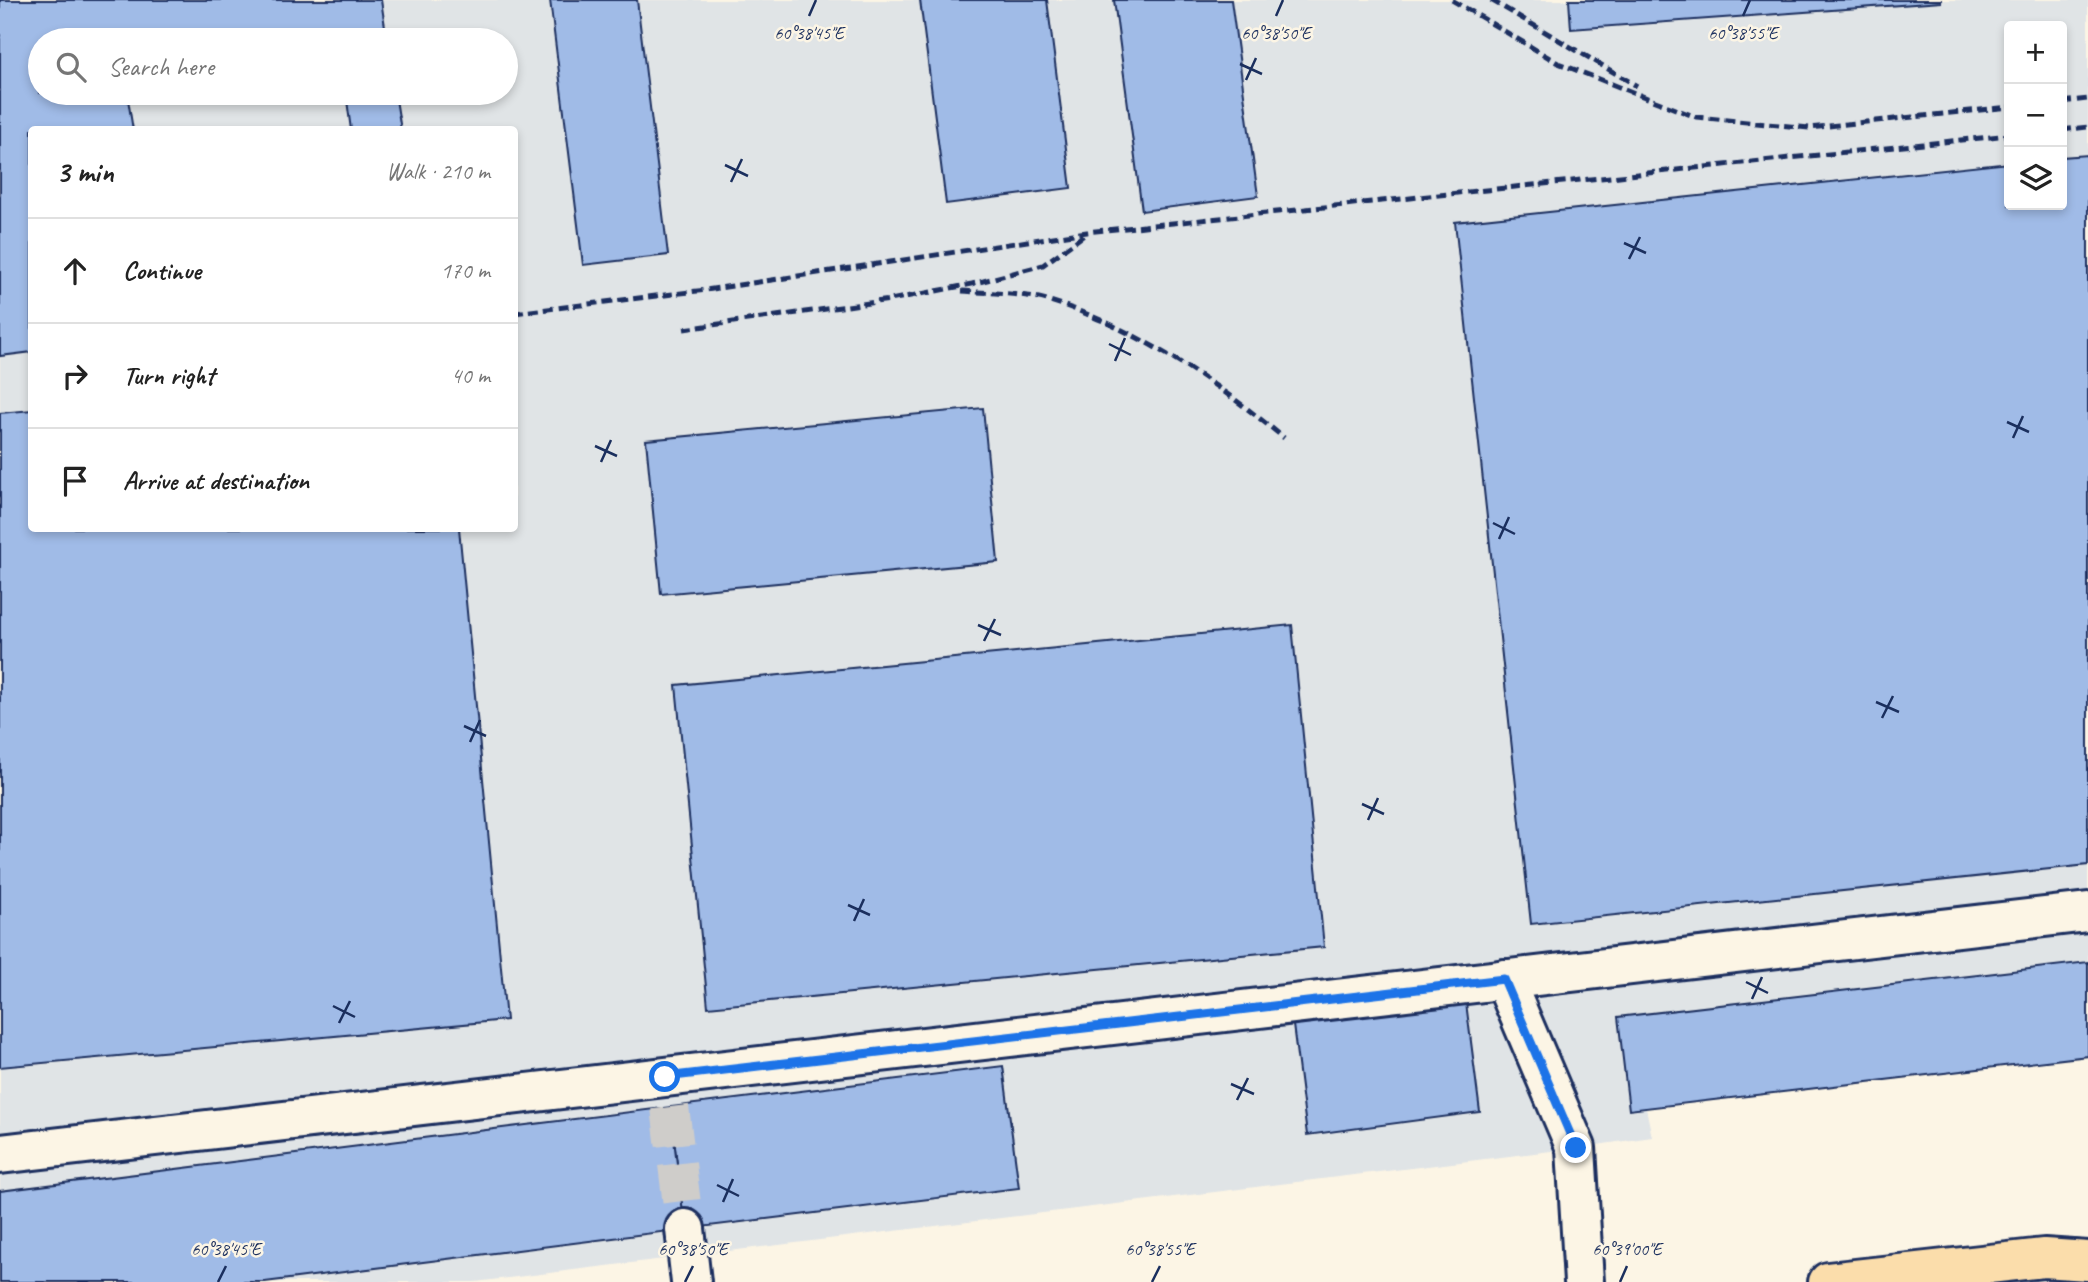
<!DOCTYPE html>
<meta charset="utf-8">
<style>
:root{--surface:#fff;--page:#f6f6f6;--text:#222;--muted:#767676;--line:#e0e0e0}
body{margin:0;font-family:Caveat,sans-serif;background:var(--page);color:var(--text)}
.controls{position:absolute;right:21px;top:21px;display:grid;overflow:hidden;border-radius:7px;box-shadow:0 4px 10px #0003}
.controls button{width:63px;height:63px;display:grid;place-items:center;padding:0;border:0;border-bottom:2px solid var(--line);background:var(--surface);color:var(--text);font:35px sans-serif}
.stop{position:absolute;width:21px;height:21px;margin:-16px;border:5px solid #1a73e8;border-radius:50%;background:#fff}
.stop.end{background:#1a73e8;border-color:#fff;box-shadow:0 2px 7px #0008}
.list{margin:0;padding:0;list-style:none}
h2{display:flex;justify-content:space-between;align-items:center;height:91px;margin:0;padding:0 28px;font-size:30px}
h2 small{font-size:23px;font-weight:400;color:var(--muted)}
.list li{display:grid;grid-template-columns:46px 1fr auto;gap:21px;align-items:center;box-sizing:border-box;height:105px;padding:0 28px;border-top:2px solid var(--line)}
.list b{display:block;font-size:26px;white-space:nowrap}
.list em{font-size:23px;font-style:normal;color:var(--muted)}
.icon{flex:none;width:38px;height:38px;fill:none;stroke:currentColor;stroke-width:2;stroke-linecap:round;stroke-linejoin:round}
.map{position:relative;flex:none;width:2088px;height:1282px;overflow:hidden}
.search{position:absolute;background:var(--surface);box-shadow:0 4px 10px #0003;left:28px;top:28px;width:490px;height:77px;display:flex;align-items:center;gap:18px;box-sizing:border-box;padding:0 24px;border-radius:38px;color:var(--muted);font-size:26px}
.panel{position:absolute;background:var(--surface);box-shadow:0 4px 10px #0003;left:28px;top:126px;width:490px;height:406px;border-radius:7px}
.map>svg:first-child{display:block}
</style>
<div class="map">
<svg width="2088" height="1282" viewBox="0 0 2088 1282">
<rect width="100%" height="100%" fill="#fcf5e5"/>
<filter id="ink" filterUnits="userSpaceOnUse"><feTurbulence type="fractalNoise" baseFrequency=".0143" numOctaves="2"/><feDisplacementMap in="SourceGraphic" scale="14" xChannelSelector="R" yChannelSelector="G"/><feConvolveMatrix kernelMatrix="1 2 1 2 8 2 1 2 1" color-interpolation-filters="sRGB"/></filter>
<g filter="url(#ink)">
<path fill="#e0e4e6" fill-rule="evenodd" d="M0,0H2088V1056L1646,1108L1652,1137L1576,1148L475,1282H0ZM2009,26H2062V205H2009ZM40,40H506V93H40ZM32,130H514V528H32Z"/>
<g fill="#a0bbe7" stroke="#1b2f5e" stroke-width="2">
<polygon points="0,0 381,0 387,40 40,40 40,93 127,93 133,130 32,130 32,352 0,356"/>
<polygon points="550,0 637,0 668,255 583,265"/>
<polygon points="920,0 1047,0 1071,188 946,204"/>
<polygon points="1114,0 1231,0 1258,196 1142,211"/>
<polygon points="1569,0 1941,0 1941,2 1571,29"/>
<polygon points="346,93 395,93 401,130 351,130"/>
<polygon points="2088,155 2088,865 1531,924 1455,222 2009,163 2009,205 2062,205 2062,157"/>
<polygon points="983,408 998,562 661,594 646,440"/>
<polygon points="32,410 32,528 459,528 506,1020 0,1067 0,413"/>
<polygon points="1292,625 1324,947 708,1007 676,685"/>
<polygon points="2088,962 2088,1056 1629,1110 1618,1017"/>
<polygon points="1465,995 1480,1112 1307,1135 1292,1017"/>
<polygon points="1003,1066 1019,1188 685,1229 670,1107"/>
<polygon points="670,1107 685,1229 265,1282 0,1282 0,1191"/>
</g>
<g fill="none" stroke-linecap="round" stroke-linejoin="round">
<polyline stroke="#cfcdca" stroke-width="38" stroke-dasharray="38 19" stroke-linecap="butt" points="670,1107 685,1229"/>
<g stroke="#1b2f5e" stroke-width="44">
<g id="minor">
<polyline points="1504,979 1576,1148 1584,1282"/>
<polyline points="0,1154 2088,912"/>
<polyline points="685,1229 691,1282"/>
</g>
</g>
<g stroke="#1b2f5e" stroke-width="44">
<polyline id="major" points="1828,1282 2044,1258 2088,1261"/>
</g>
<use href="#minor" stroke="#fcf5e5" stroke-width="38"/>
<use href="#major" stroke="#fbddab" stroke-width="38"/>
<g stroke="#1b2f5e" stroke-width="5" stroke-dasharray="10 5" stroke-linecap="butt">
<polyline points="1452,0 1558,63 1696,117 1809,128 2009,107"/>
<polyline points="1491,0 1637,86"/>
<polyline points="2062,102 2088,99"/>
<polyline points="2062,130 2088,127"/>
<path d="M962,291C987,293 1024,293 1047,300C1133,326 1215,381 1284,438"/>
<polyline points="514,313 706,290 1087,232 2009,135"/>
<polyline points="684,329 890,300 972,284 1043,265 1084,235"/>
</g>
</g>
</g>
<g fill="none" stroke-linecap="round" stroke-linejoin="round" filter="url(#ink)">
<polyline stroke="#1a73e8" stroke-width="9" points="665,1077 1504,979 1576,1148"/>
</g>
<path fill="none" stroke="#1b2f5e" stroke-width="2.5" d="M809,16L816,0M1276,16L1283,0M1743,16L1750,0M1240,64L1262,74M1246,80L1256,58M725,165L748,176M731,182L742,159M1624,243L1646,253M1629,259L1640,237M1109,344L1131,355M1115,361L1125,338M2007,422L2029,432M2013,438L2023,416M595,446L617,456M601,462L611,440M1493,523L1515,534M1499,539L1509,517M978,625L1001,635M984,641L995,619M1876,702L1899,712M1882,718L1893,696M464,726L486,736M470,742L480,720M1362,804L1384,814M1368,820L1378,798M848,905L870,915M854,921L864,899M1746,982L1768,993M1752,999L1762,977M333,1006L355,1017M339,1023L350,1001M1231,1084L1254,1094M1237,1100L1248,1078M717,1185L739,1196M723,1202L733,1179M218,1282L226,1266M685,1282L693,1266M1152,1282L1160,1266M1620,1282L1627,1266"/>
<g font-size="18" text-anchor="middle" fill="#1b2f5e" stroke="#fcf5e5" stroke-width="5" stroke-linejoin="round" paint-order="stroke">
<text x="809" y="39">60°38'45"E</text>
<text x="1276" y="39">60°38'50"E</text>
<text x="1743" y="39">60°38'55"E</text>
<text x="226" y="1255">60°38'45"E</text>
<text x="693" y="1255">60°38'50"E</text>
<text x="1160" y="1255">60°38'55"E</text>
<text x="1627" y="1255">60°39'00"E</text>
</g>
</svg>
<div class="controls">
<button>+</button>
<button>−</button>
<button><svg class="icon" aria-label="layers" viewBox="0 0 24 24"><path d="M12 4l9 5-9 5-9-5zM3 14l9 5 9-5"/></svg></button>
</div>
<div class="stop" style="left:665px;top:1077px"></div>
<div class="stop end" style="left:1576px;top:1148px"></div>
<div class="search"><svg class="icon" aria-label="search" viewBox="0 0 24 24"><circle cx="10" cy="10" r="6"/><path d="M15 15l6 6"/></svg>Search here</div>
<section class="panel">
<h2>3 min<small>Walk · 210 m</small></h2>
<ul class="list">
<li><svg class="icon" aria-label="ahead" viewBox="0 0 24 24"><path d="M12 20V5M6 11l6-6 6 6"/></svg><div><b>Continue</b></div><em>170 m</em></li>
<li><svg class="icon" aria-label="right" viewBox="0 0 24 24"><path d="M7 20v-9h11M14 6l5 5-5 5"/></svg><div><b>Turn right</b></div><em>40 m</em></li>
<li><svg class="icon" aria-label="arrive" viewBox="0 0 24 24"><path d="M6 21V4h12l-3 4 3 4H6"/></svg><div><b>Arrive at destination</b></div></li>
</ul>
</section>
</div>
